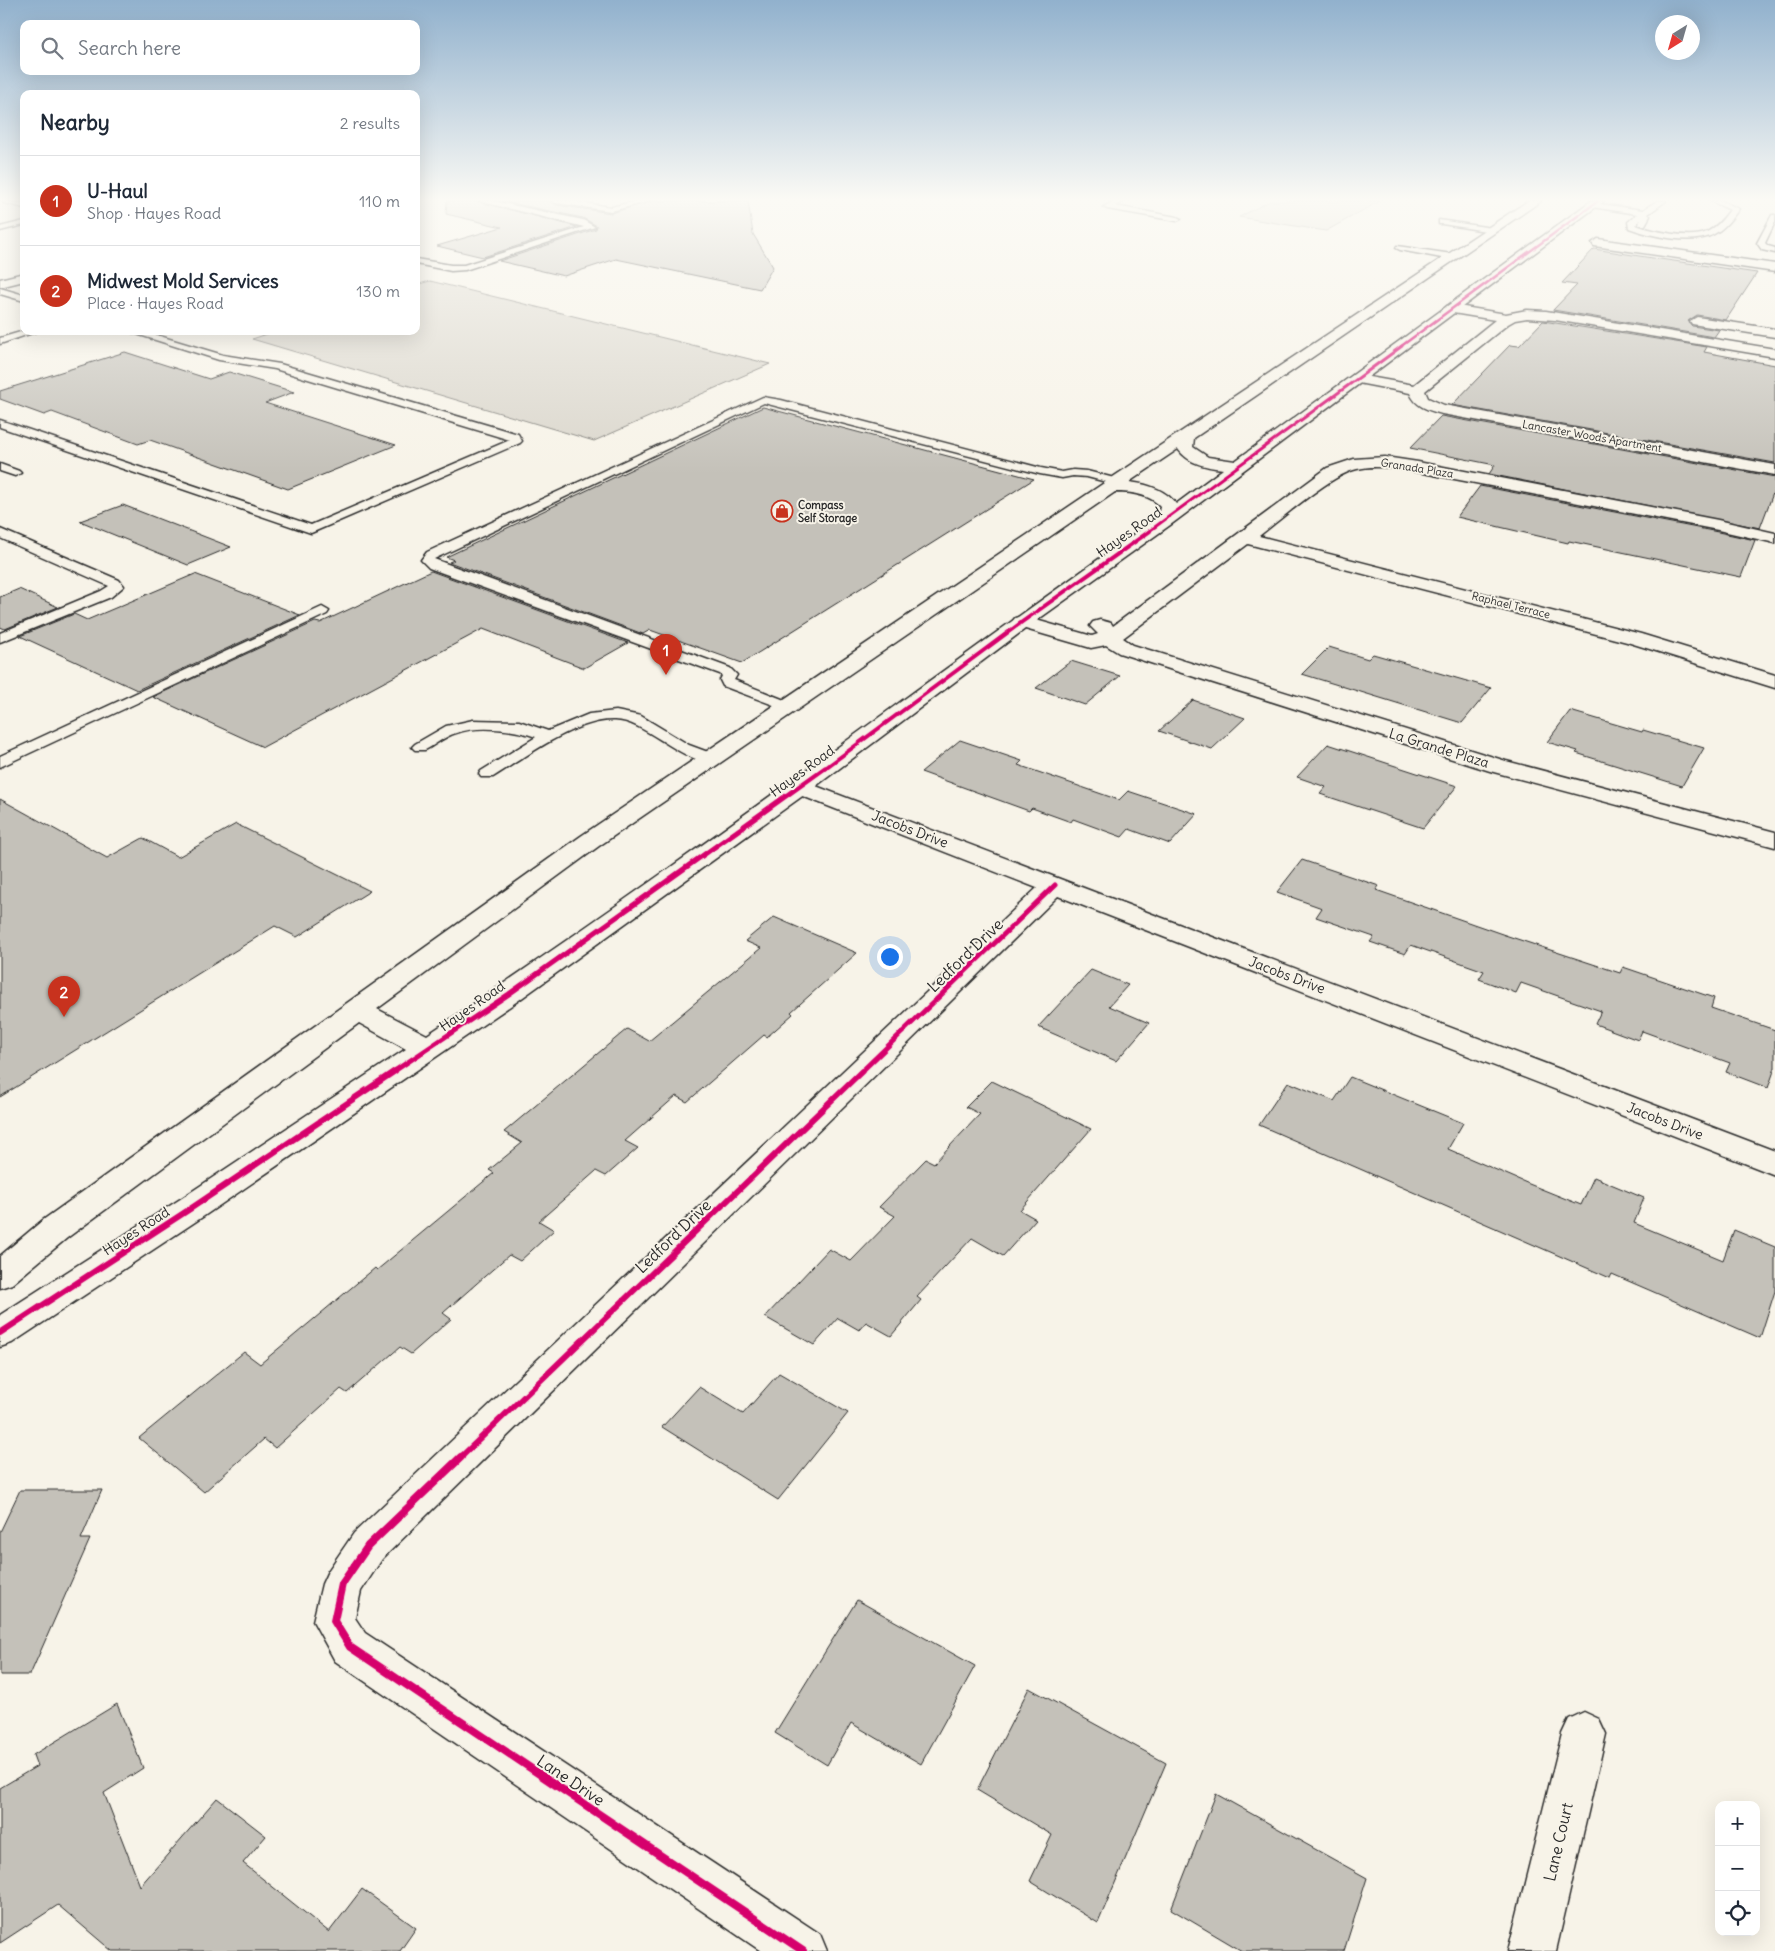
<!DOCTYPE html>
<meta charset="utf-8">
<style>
:root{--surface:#fff;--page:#f2f2f3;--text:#1f2937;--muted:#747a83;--line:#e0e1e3;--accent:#c8321e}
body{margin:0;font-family:Delius,sans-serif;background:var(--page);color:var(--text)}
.controls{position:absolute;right:15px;bottom:15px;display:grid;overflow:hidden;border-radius:10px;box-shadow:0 5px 20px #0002}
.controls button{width:45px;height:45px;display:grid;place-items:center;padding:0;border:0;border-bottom:1px solid var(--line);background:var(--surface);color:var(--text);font:25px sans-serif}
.compass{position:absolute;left:1655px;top:15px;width:45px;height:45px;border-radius:50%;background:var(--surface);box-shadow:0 5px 20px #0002;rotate:217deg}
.you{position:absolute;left:889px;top:956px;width:18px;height:18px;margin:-12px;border:4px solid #fff;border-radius:50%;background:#1a73e8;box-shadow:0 0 0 8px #1a73e833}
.badge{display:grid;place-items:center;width:32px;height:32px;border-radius:50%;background:var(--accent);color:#fff;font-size:16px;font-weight:700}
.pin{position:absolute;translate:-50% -41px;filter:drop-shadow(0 1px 2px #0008)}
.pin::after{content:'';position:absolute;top:26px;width:18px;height:15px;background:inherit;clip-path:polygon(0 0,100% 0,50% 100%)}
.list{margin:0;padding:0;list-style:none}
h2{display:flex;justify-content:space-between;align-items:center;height:65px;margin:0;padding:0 20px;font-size:21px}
h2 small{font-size:16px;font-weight:400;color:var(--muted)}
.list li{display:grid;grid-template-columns:32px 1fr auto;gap:15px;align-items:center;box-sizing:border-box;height:90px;padding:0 20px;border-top:1px solid var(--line)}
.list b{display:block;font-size:19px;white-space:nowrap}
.list p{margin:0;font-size:16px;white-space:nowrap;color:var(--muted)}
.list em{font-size:16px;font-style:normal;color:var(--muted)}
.icon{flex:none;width:28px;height:28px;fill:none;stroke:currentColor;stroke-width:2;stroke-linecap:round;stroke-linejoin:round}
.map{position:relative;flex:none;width:1775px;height:1951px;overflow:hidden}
.search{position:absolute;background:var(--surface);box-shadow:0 5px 20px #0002;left:20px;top:20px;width:400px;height:55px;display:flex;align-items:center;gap:12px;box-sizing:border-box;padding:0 18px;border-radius:10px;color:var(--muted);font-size:19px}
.panel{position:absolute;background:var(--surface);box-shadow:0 5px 20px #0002;left:20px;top:90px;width:400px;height:245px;border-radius:10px}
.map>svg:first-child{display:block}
</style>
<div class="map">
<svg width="1775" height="1951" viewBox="0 0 1775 1951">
<rect width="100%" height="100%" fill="#f7f3e8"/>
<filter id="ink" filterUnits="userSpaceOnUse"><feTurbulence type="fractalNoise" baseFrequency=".02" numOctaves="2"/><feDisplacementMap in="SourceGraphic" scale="10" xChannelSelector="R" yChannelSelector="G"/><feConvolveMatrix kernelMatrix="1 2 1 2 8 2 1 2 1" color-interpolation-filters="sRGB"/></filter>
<g filter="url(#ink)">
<g fill="#dad6cc" stroke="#82807c">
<polygon points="1270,201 1380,201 1326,231 1239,217"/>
<polygon points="430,281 770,364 594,441 252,339 277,331 416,331 416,285"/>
</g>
<g fill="#c4c1b9" stroke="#2b2b2b">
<polygon points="447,201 477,201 577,227 483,257 437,246 502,227 446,214"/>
<polygon points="502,201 550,201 556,205 611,213 653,201 748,201 753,234 773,267 760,289 616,259 564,276 499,261 596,229 597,226 583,218"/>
<polygon points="1594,249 1646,257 1757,273 1726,320 1697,315 1688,321 1692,326 1719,330 1714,337 1553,310 1577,285 1562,283"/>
<polygon points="1543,321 1707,347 1704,352 1775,365 1775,463 1452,405 1510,345 1519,346"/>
<polygon points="125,352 209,379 229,372 294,392 265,403 396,445 288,489 150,440 138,444 52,412 44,415 0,399 0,391"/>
<polygon points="763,407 1034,479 742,663 650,630 643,634 449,562 454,560 446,557"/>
<polygon points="1441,416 1775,477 1775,488 1760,528 1489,474 1495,465 1410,448"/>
<polygon points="1480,486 1718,532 1755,540 1741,577 1569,541 1568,543 1457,517"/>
<polygon points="123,505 231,547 188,565 80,521"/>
<polygon points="431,571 628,643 584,668 483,629 263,747 153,697 315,622 320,623"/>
<polygon points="195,574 300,615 137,690 20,636 74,614 87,620"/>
<polygon points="19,589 58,607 5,629 0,627 0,597"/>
<polygon points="1329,647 1368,659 1373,654 1491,688 1462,723 1302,674"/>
<polygon points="1071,661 1120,676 1085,705 1036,688"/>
<polygon points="1193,700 1245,718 1212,749 1159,731"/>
<polygon points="1570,711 1642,732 1643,730 1704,748 1682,786 1576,753 1578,751 1547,742"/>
<polygon points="960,740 1022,761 1018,765 1119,800 1128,791 1197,814 1170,844 1129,829 1122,837 1073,819 1071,822 1032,808 1029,811 921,772"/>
<polygon points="1328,744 1457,786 1423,828 1320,794 1326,787 1297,777"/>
<polygon points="0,799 107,858 143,838 178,857 236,824 370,891 297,937 275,926 0,1097"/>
<polygon points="1302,860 1379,886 1376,890 1505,935 1620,973 1623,967 1714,998 1711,1008 1775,1030 1775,1068 1768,1088 1726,1072 1730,1063 1642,1031 1638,1040 1595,1024 1601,1011 1521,983 1516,993 1479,979 1484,971 1411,945 1405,954 1370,942 1374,937 1316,917 1322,908 1277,892"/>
<polygon points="774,917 857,953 791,1012 793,1014 767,1037 764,1035 687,1102 676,1096 625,1141 638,1148 606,1176 596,1171 539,1221 554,1230 520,1261 509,1255 443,1313 451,1319 411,1354 400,1347 347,1393 341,1389 275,1448 264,1439 204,1492 139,1438 244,1352 260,1364 375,1268 377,1270 494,1173 489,1170 522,1143 504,1132 627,1029 649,1041 761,948 745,941"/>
<polygon points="1091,970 1128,985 1109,1006 1149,1023 1116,1061 1038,1027"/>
<polygon points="1350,1077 1463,1123 1448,1149 1529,1184 1581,1205 1594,1177 1644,1198 1634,1223 1723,1260 1734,1230 1775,1247 1775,1291 1760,1338 1612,1274 1610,1278 1259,1125 1288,1082 1334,1101"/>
<polygon points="992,1081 1091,1129 1020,1210 1036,1219 1003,1256 972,1238 917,1297 921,1300 891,1336 866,1322 859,1330 838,1318 814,1345 765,1317 829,1249 851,1261 895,1216 879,1207 926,1159 934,1163 980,1114 966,1107"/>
<polygon points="779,1373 848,1413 778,1500 662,1427 699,1387 743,1414"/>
<polygon points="20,1490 102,1490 81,1539 90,1539 30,1675 0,1675 0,1532"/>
<polygon points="857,1600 975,1666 921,1764 851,1723 827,1765 775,1733"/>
<polygon points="1029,1688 1166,1763 1098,1923 1030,1881 1052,1835 977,1790"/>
<polygon points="117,1704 143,1768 104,1793 140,1886 217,1798 266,1836 243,1863 329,1932 362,1889 416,1928 400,1951 112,1951 58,1905 0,1943 0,1788 37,1766 33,1755"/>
<polygon points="1216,1794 1367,1878 1344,1951 1242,1951 1171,1909"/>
</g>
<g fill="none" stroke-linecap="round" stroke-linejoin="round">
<g stroke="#2b2b2b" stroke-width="3">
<g id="service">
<polygon points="3,201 24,204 24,208 4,203"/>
<polygon points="479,201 493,201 583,220 595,227 465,270 451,271 416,264 416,259 451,265 464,265 584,227"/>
<polygon points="552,201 571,201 611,207 637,201 651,201 611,211 556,203"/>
<polygon points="1115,201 1125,201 1115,206 1177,217 1181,219 1177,221 1107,209 1103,207"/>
<path d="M1657,201H1666L1648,214L1650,216L1645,225H1639L1640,220L1636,225C1653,231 1690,240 1707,232C1717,227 1724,218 1730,210L1711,201H1722L1739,209C1732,218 1724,229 1714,234C1693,246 1651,236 1629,228L1628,222L1637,214L1592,207L1588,205L1592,203L1643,210Z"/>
<polygon points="1772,215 1775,215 1775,222 1765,243 1768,246 1775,248 1775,253 1762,250 1757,243"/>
<polygon points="1439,220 1492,228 1496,230 1492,232 1442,224 1439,224"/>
<polygon points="24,221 24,225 0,231 0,227"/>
<polygon points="1397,246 1452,254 1456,257 1452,260 1400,250 1396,248"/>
<polygon points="0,288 24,295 24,301 0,294"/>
<polygon points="24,331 38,331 0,344 0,338"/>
<polygon points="127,331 143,331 223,355 280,364 518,434 522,441 520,443 311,533 0,427 0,420 311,525 510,440 275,369 219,360"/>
<polygon points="763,397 781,400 1041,468 1062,472 1073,470 1087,471 1122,480 1124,482 1118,485 1087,477 1073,476 1062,478 1040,474 764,403 434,559 730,668 737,675 734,680 792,703 794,706 792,709 787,710 723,686 720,680 722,676 720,674 429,568 421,560 427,552"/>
<polygon points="0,464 19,471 21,473 15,476 0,471"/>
<polygon points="0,529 119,580 124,586 111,597 0,642 0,633 101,591 109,586 0,538"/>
<polygon points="322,607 329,611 327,614 0,767 0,756"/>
<path d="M616,711L641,716L689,745L716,755L718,758L716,761C687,768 645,720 615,720C577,718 525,757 493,777H481L479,774L481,771L536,737C514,729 478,725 456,733C445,736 435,745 425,750H415L412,747L415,744L446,726L473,720L519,721L548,731L589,714Z"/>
</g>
</g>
<g stroke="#2b2b2b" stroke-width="3">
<g id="minor">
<polygon points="1598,239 1775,264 1775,272 1594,246 1592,243"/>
<polygon points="24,273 24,281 0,287 0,279"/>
<path d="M1452,305L1506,314L1527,310L1546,311L1775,349V357L1555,320L1527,318L1515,320L1508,324L1425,391L1428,398L1444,405L1775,465V475L1442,414C1428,410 1416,407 1410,393L1353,382L1351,379L1353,376L1358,375L1414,385L1495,320L1447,312L1445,309L1447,306Z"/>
<polygon points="1697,317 1775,329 1775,337 1692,324 1690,321"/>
<path d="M1385,457L1418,462L1718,520L1775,533V543L1718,530L1418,472C1398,469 1377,464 1357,469C1332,474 1281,519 1259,536L1641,634L1775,675V688L1627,642L1248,544L1123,638L1133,645L1506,761L1775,832V847L1490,771L1119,653L1106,645L1091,648L1015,626L1012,622L1015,618L1022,616L1092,636L1098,634L1090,626L1093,622L1100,620L1111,623L1113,626L1327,468L1354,459Z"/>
<polygon points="800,780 1775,1151 1775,1175 1058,896 382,1559 361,1591 355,1618 365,1633 820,1934 827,1951 761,1951 335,1661 313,1621 322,1584 328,1571 354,1533 1037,888 792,792 788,787 792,782"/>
<polygon points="1584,1712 1599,1719 1606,1734 1556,1951 1508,1951 1562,1734 1569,1719"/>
</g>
</g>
<g stroke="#2b2b2b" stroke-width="3">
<path id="tertiary" d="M1528,201H1541L1194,438L1193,447L1208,457L1235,461L1591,201H1604L1173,523L1029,626L808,792L519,1000L204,1216L12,1343L0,1347V1315L182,1198L406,1049L359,1023L67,1238L12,1284L0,1288V1256L43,1220L581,836L1104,483ZM1178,449C1189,464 1206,467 1223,469L1176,504C1165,489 1147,484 1129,482ZM1115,492C1131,492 1149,494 1160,506L1158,517C914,689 676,870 427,1035L377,1009L599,846Z"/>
</g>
<use href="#service" fill="#f7f3e8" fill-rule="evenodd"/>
<use href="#minor" fill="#f7f3e8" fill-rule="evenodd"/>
<use href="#tertiary" fill="#f7f3e8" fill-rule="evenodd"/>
<g stroke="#f7f3e8" stroke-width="4">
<polyline id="cycleway-far5" points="1400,347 1598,201"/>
</g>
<g stroke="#f7f3e8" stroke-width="5">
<polyline id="cycleway-far4" points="1148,532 1402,346"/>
</g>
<g stroke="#f7f3e8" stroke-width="6">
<polyline id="cycleway-far3" points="824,769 1022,622 1150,531"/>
</g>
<g stroke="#f7f3e8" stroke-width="8">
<g id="cycleway-far2">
<polyline points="393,1072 509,994 825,768"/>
<polyline points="861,1072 1055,885"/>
</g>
</g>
<g stroke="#f7f3e8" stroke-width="9">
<g id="cycleway-far1">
<polyline points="0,1333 193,1207 395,1071"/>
<polyline points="460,1458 862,1071"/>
</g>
</g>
<g stroke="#f7f3e8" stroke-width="11">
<polyline id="cycleway" points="461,1457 368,1546 342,1584 334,1621 350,1647 803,1951"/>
</g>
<use href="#cycleway-far5" stroke="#d6006c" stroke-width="2.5"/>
<use href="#cycleway-far4" stroke="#d6006c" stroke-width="3"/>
<use href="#cycleway-far3" stroke="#d6006c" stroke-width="4"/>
<use href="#cycleway-far2" stroke="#d6006c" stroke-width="5"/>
<use href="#cycleway-far1" stroke="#d6006c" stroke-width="6"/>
<use href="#cycleway" stroke="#d6006c" stroke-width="8"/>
</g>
</g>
<linearGradient id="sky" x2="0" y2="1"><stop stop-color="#91b1cd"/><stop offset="0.42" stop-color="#fbfaf5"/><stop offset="1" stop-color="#fbfaf5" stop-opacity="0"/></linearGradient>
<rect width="1775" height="474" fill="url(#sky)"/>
<defs>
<g id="shop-ring" transform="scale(1.125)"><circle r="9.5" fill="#f7f3e8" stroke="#c8321e" stroke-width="1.5"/><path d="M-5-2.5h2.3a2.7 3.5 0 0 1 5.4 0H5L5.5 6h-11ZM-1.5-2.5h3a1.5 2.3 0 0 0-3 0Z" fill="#c8321e"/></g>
</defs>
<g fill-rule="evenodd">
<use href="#shop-ring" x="782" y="511"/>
</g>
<g text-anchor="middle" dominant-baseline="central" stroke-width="4" stroke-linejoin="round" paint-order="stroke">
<g font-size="11" fill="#2b2b2b" stroke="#f7f3e8">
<text transform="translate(1592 436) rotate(10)">Lancaster Woods Apartment</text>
<text transform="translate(1417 468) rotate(9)">Granada Plaza</text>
<text transform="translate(1511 605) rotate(14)">Raphael Terrace</text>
</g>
<g font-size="11" font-weight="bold" fill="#2b2b2b" stroke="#f7f3e8" text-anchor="start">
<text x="798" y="505">Compass<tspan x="798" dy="13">Self Storage</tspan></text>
</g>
<g font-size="14" fill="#2b2b2b" stroke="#f7f3e8">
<text transform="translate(1129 532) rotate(-35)">Hayes Road</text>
<text transform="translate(1439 748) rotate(17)">La Grande Plaza</text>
<text transform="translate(802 771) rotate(-36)">Hayes Road</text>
<text transform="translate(910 829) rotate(21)">Jacobs Drive</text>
<text transform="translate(1287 975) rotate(21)">Jacobs Drive</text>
<text transform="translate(472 1006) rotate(-35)">Hayes Road</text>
<text transform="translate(1665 1121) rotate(21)">Jacobs Drive</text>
<text transform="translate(136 1231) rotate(-33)">Hayes Road</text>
</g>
<g font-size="16" fill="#2b2b2b" stroke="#f7f3e8">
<text transform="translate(965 955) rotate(-44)">Ledford Drive</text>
<text transform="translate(673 1236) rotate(-44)">Ledford Drive</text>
<text transform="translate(571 1780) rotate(34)">Lane Drive</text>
<text transform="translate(1558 1842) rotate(-77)">Lane Court</text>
</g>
</g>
</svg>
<div class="controls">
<button>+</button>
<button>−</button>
<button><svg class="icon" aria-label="locate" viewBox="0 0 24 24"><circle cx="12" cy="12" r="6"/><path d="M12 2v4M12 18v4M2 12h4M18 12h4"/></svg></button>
</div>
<svg class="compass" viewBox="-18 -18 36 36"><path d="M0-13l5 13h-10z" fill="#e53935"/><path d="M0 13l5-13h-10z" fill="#747a83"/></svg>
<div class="you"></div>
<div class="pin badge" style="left:666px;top:675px">1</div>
<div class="pin badge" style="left:64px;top:1017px">2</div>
<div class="search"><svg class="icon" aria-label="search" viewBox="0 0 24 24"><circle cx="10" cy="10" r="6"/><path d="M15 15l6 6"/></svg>Search here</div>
<section class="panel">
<h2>Nearby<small>2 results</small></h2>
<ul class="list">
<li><span class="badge">1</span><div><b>U-Haul</b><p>Shop · Hayes Road</p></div><em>110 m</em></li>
<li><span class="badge">2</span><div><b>Midwest Mold Services</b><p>Place · Hayes Road</p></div><em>130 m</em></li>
</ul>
</section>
</div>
